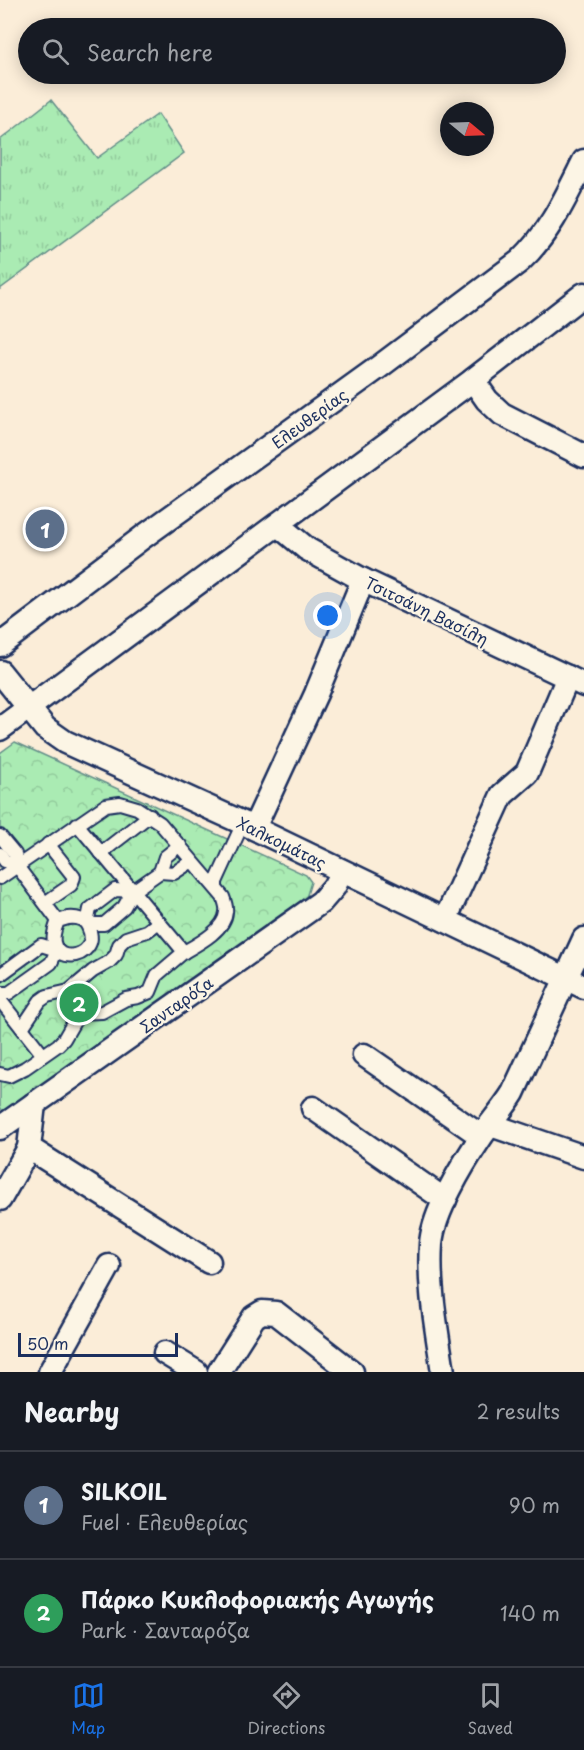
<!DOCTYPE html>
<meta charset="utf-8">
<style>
:root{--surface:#171b24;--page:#20242c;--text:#f1f3f6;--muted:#9ea1a6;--line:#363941;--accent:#1a73e8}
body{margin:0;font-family:"Playpen Sans",sans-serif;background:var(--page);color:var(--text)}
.compass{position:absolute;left:440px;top:102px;width:54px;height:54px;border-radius:50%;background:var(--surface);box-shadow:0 3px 15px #0003;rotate:109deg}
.scale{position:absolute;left:18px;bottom:15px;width:160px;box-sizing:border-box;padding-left:6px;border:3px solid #1b2f5e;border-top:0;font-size:16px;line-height:21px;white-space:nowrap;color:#1b2f5e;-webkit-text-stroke:4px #fcf5e5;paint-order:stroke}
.you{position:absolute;left:328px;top:616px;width:21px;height:21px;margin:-15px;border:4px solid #fff;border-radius:50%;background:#1a73e8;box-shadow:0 0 0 9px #1a73e833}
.badge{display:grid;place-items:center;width:39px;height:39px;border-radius:50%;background:var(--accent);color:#fff;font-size:20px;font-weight:700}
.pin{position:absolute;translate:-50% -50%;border:3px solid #fff;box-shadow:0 2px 6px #0006}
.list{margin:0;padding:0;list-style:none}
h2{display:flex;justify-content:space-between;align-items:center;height:78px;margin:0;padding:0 24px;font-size:26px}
h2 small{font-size:20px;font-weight:400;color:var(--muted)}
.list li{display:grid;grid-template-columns:39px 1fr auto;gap:18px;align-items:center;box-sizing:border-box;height:108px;padding:0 24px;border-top:2px solid var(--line)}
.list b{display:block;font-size:22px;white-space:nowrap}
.list p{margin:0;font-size:20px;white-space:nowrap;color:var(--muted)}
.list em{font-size:20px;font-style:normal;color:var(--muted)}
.icon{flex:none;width:33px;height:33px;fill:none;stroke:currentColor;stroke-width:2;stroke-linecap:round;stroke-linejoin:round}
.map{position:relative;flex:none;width:584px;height:1372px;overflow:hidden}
.search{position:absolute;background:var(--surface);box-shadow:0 3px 15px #0003;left:18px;right:18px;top:18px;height:66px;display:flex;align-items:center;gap:15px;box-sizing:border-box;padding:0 21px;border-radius:33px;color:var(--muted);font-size:22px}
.sheet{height:294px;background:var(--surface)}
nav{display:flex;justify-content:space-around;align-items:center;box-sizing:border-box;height:84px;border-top:2px solid var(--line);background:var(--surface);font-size:16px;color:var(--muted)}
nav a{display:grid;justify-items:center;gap:3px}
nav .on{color:var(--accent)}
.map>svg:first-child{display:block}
</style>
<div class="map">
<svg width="584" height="1372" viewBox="0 0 584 1372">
<defs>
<pattern id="grass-tufts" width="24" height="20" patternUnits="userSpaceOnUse" patternTransform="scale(1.5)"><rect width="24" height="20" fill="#aaebb3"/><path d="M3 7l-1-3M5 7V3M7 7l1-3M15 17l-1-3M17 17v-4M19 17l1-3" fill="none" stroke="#92ca9c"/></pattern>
<pattern id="forest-crowns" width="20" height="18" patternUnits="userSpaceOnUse" patternTransform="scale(1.5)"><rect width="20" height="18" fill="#aaebb3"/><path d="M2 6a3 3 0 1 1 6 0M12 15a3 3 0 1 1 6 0" fill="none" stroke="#92ca9c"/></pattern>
</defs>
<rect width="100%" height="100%" fill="#fbedd8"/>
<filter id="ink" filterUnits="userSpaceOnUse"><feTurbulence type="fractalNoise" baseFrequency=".0167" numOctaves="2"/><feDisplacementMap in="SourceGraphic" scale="12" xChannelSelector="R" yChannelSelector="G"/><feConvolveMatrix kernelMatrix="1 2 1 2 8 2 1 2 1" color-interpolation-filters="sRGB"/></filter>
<g filter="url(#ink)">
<polygon fill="url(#grass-tufts)" stroke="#628d88" stroke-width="1.5" points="51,100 97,158 158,114 184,153 0,289 0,140"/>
<polygon fill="url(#forest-crowns)" stroke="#628d88" stroke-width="1.5" points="15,742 306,875 311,882 306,898 3,1112 0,1107 0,753"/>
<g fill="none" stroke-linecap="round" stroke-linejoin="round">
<g stroke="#1b2f5e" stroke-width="16">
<g id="service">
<polyline points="0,836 15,854 17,866"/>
<polyline points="101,853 150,815"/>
<polyline points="0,854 5,861 17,866 58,921"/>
<polyline points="160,872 174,873 192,861"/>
<path d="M0,878L106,805L120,803L137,808L160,823L223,897C225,902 227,907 226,912C225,930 198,944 184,952L77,824"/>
<polyline points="216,887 216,882 243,823"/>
<polyline points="133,891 115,890 90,909 87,924 104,924 124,907 133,891 160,872 165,857 180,845"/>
<polyline points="45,903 71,885 74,877 48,844"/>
<path d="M68,918C76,917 85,919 88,927C105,961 36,971 58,921Z"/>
<polyline points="0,975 41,945 57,950 51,963 9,993 0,993"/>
<polyline points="0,1000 43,1055"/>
<polyline points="22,1028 40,1001 47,996 69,991 93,971 109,962 116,955 119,945 126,938 147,931 159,922"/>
<polyline points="0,1074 9,1076 25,1068 58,1045 64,1039 79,1013 102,1012 126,999 138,997 150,992 157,975 184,952"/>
</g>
</g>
<g stroke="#1b2f5e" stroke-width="27">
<g id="minor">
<polyline points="473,380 487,400 502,414 584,456"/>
<polyline points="278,525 307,549 363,580 584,685"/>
<path d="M0,645L143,537L379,367L520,261C550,233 566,197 584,161"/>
<polyline points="0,672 45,728 65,742 243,823 584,987"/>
<polyline points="0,729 473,380 584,294"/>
<polyline points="254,828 316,694 363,580"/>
<polyline points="445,920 502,795 527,773 568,677"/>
<polyline points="364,1055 481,1136"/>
<polyline points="34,1104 29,1148 209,1262"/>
<polyline points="313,1108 445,1200"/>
<polyline points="491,1125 584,1157"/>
<polyline points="0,1128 321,902 334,887 342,871"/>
<polyline points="0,1199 29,1148"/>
<polyline points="165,1353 196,1372"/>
<polyline points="50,1372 109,1266"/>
<polyline points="219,1372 254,1317 262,1312 276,1313 352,1372"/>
<path d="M443,1372C437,1331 428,1286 431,1244C433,1213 463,1164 481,1137C491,1122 503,1109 513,1093L584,939"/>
</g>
</g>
<use href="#service" stroke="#fcf5e5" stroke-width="12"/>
<use href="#minor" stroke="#fcf5e5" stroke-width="22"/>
</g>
</g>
<g text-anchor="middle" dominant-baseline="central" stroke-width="4.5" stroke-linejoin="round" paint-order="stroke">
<g font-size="16" fill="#1b2f5e" stroke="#fcf5e5">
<text transform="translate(309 418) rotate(-36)">Ελευθερίας</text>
<text transform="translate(427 610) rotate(26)">Τσιτσάνη Βασίλη</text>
<text transform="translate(282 842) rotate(26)">Χαλκομάτας</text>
<text transform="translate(176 1004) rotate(-35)">Σανταρόζα</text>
</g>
</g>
</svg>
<svg class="compass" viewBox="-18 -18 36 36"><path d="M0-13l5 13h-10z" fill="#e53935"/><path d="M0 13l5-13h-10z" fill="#9ea1a6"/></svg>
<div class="scale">50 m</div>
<div class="you"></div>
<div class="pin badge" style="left:45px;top:529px;background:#5c6f8a">1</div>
<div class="pin badge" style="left:79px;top:1003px;background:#2e9e5b">2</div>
<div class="search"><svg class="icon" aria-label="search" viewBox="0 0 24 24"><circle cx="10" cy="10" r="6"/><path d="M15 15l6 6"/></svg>Search here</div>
</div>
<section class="sheet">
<h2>Nearby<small>2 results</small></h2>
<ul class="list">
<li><span class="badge" style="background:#5c6f8a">1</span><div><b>SILKOIL</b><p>Fuel · Ελευθερίας</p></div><em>90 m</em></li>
<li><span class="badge" style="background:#2e9e5b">2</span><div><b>Πάρκο Κυκλοφοριακής Αγωγής</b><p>Park · Σανταρόζα</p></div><em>140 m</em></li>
</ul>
</section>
<nav>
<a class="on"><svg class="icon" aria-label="map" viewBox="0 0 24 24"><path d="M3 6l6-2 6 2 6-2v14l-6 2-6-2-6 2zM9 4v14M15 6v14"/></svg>Map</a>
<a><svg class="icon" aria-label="directions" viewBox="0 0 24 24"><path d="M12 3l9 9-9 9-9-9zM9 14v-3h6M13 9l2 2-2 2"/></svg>Directions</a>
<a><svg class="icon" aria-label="saved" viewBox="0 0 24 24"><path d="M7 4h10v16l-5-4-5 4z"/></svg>Saved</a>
</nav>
